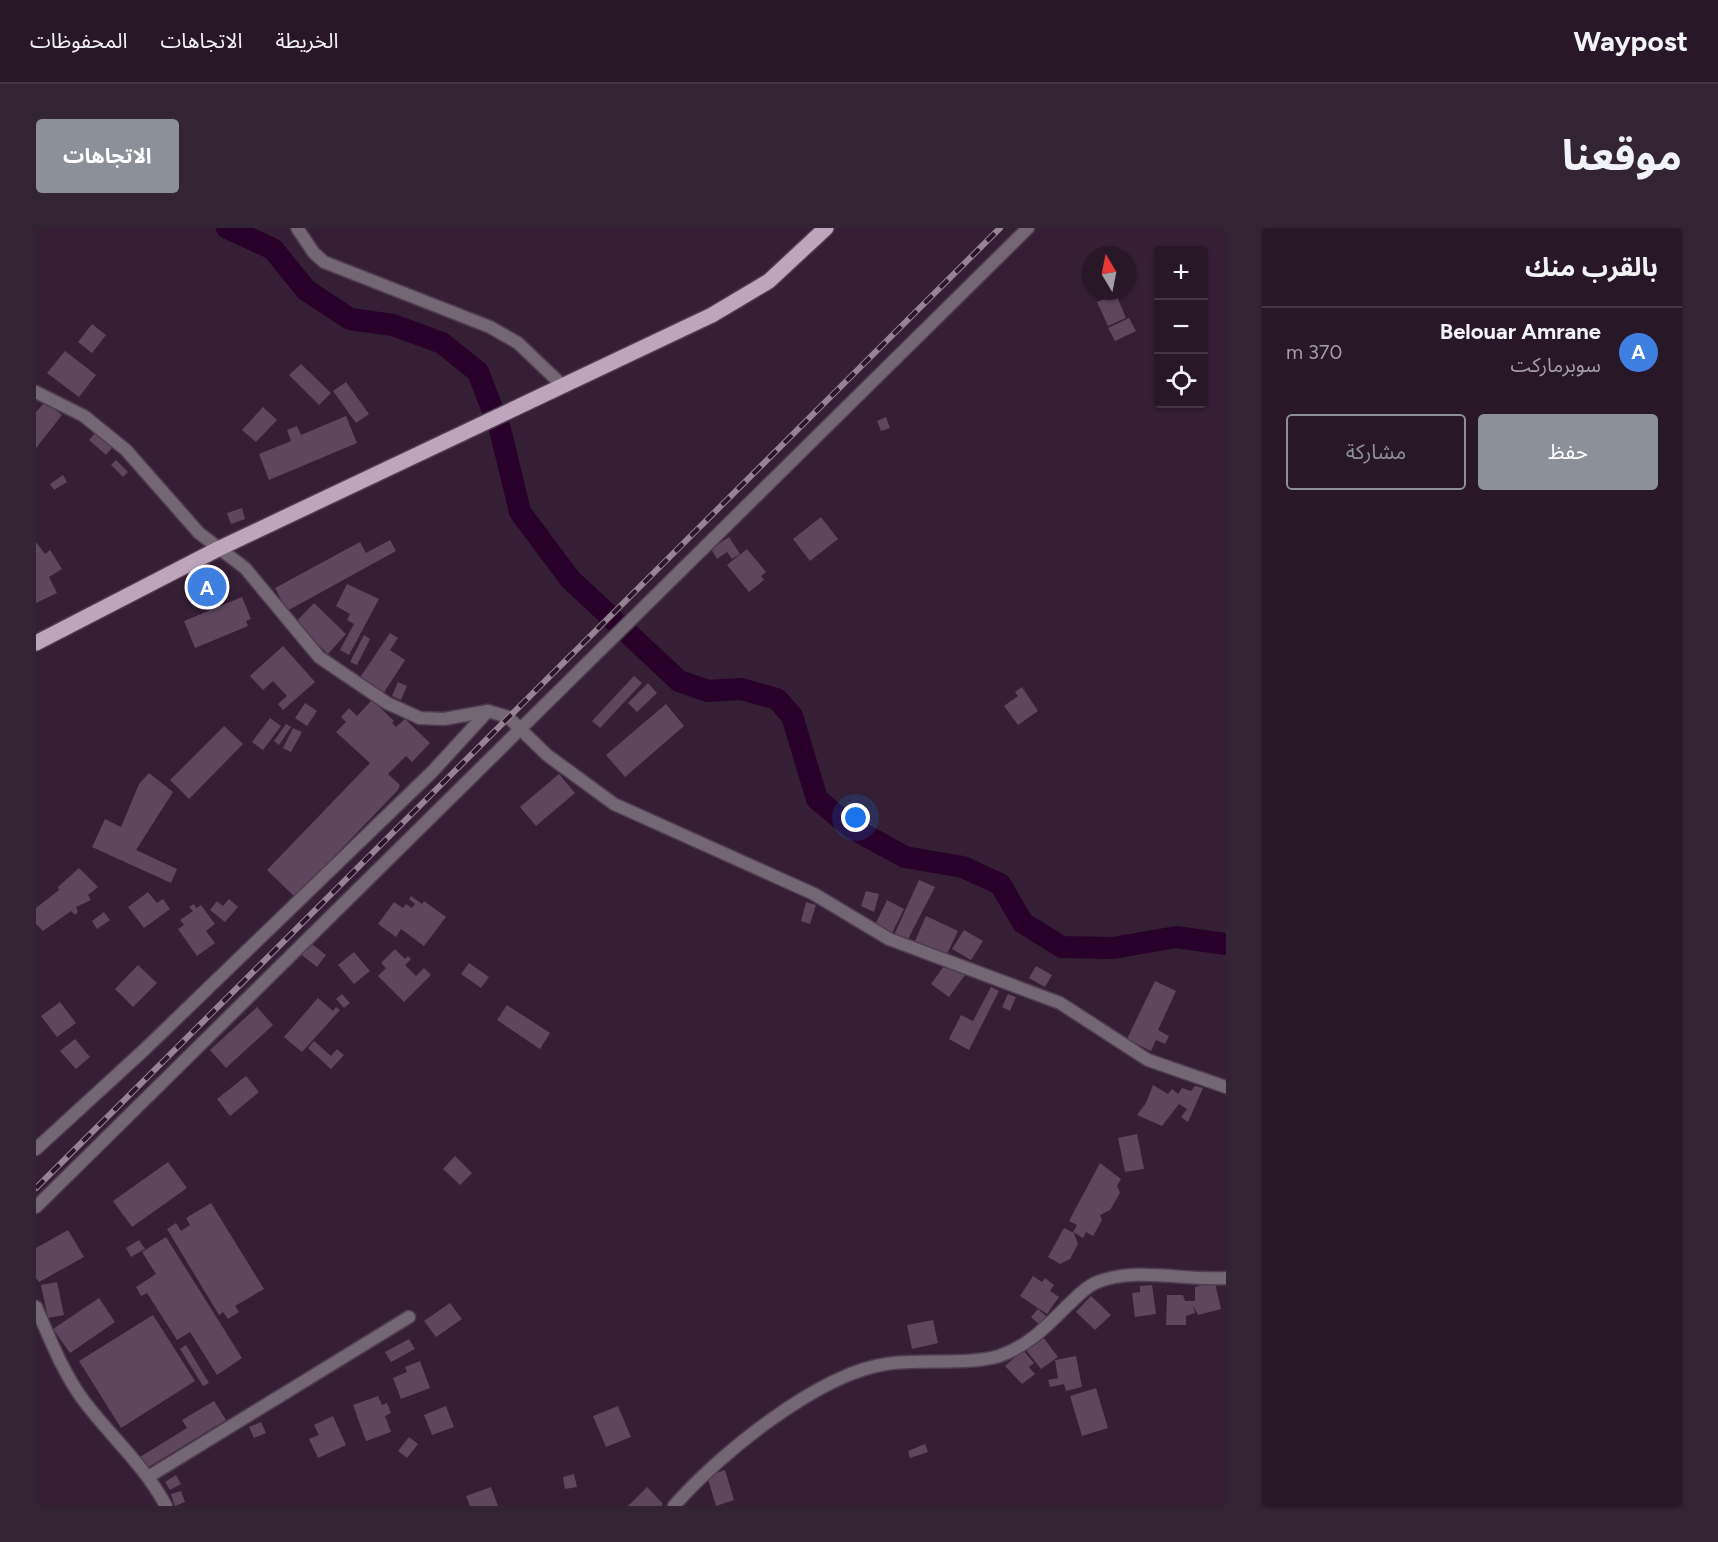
<!DOCTYPE html>
<html lang="ar">
<meta charset="utf-8">
<style>
:root{--surface:#271727;--page:#332433;--text:#f1f3f6;--muted:#a49fa7;--line:#433644;--accent:#8c9099}
body{margin:0;font-family:Figtree,"Noto Sans Arabic",sans-serif;background:var(--page);color:var(--text);direction:rtl}
.controls{position:absolute;right:18px;top:18px;display:grid;overflow:hidden;border-radius:6px;box-shadow:0 2px 4px #0004}
.controls button{width:54px;height:54px;display:grid;place-items:center;padding:0;border:0;border-bottom:2px solid var(--line);background:var(--surface);color:var(--text);font:30px sans-serif}
.compass{position:absolute;left:1046px;top:18px;width:54px;height:54px;border-radius:50%;background:var(--surface);box-shadow:0 2px 4px #0004;rotate:350deg}
.you{position:absolute;left:820px;top:590px;width:21px;height:21px;margin:-15px;border:4px solid #fff;border-radius:50%;background:#1a73e8;box-shadow:0 0 0 9px #1a73e833}
.badge{display:grid;place-items:center;width:39px;height:39px;border-radius:50%;background:var(--accent);color:#fff;font-size:20px;font-weight:700}
.pin{position:absolute;translate:-50% -50%;border:3px solid #fff;box-shadow:0 2px 6px #0006}
.list{margin:0;padding:0;list-style:none}
h2{display:flex;justify-content:space-between;align-items:center;height:78px;margin:0;padding:0 24px;font-size:26px}
h2 small{font-size:20px;font-weight:400;color:var(--muted)}
.list li{display:grid;grid-template-columns:39px 1fr auto;gap:18px;align-items:center;box-sizing:border-box;height:90px;padding:0 24px;border-top:2px solid var(--line)}
.list b{display:block;font-size:22px;white-space:nowrap}
.list p{margin:0;font-size:20px;white-space:nowrap;color:var(--muted)}
.list em{font-size:20px;font-style:normal;color:var(--muted)}
.actions{display:flex;gap:12px;padding:18px 24px}
.actions a{flex:1;padding:14px 0;border:2px solid var(--accent);border-radius:6px;text-align:center;font-size:21px;color:var(--accent)}
.actions .main{background:var(--accent);color:#fff}
.icon{flex:none;width:33px;height:33px;fill:none;stroke:currentColor;stroke-width:2;stroke-linecap:round;stroke-linejoin:round}
.map{position:relative;flex:none;width:1190px;height:1278px;overflow:hidden;direction:ltr;border-radius:6px}
header{display:flex;align-items:center;gap:36px;box-sizing:border-box;height:84px;padding:0 30px;background:var(--surface);border-bottom:2px solid var(--line)}
header strong{font-size:28px}
nav{display:flex;gap:33px;margin-inline-start:auto;font-size:21px}
.intro{display:flex;align-items:center;justify-content:space-between;box-sizing:border-box;height:144px;padding:0 36px}
h1{margin:0;font-size:42px}
.button{padding:15px 27px;border-radius:6px;background:var(--accent);color:#fff;font-size:21px;font-weight:700}
main{display:flex;gap:36px;padding:0 36px}
aside{flex:1;background:var(--surface);border-radius:6px;box-shadow:0 2px 4px #0004}
.map>svg:first-child{display:block}
</style>
<header>
<strong>Waypost</strong>
<nav><a>الخريطة</a><a>الاتجاهات</a><a>المحفوظات</a></nav>
</header>
<div class="intro"><h1>موقعنا</h1><a class="button">الاتجاهات</a></div>
<main>
<aside>
<h2>بالقرب منك<small></small></h2>
<ul class="list">
<li><span class="badge" style="background:#3f7fe0">A</span><div><b>Belouar Amrane</b><p>سوبرماركت</p></div><em>370 m</em></li>
</ul>
<div class="actions"><a class="main">حفظ</a><a>مشاركة</a></div>
</aside>
<div class="map">
<svg width="1190" height="1278" viewBox="0 0 1190 1278">
<rect width="100%" height="100%" fill="#341f34"/>
<g fill="none" stroke-linecap="round" stroke-linejoin="round">
<polyline stroke="#280029" stroke-width="22" points="191,0 237,21 270,62 314,91 357,97 406,115 442,144 464,201 484,284 534,351 643,453 672,463 705,461 741,471 756,488 781,571 816,600 869,629 927,639 964,656 987,695 1026,719 1077,720 1140,709 1190,716"/>
</g>
<g fill="#5e475d">
<polygon points="1080,66 1090,90 1072,98 1061,74"/>
<polygon points="1093,90 1100,103 1079,113 1072,100"/>
<polygon points="56,96 70,107 56,125 42,114"/>
<polygon points="29,123 60,147 43,169 11,145"/>
<polygon points="265,136 295,165 283,177 253,147"/>
<polygon points="310,154 333,186 320,195 297,163"/>
<polygon points="9,174 26,187 0,220 0,184"/>
<polygon points="227,179 241,192 220,214 206,202"/>
<polygon points="310,188 321,215 233,252 223,226 255,213 251,202 261,198 265,207"/>
<polygon points="850,189 854,200 845,203 841,193"/>
<polygon points="60,204 77,219 70,227 53,212"/>
<polygon points="80,232 92,244 87,249 75,237"/>
<polygon points="27,247 31,254 18,262 14,256"/>
<polygon points="206,280 209,291 195,296 191,285"/>
<polygon points="785,289 802,311 774,333 757,311"/>
<polygon points="693,309 704,326 696,331 691,324 681,331 675,321"/>
<polygon points="354,312 360,323 251,383 239,360 324,314 330,325"/>
<polygon points="0,314 9,326 14,322 26,341 13,349 21,365 0,375"/>
<polygon points="711,321 730,344 725,348 728,352 713,364 691,337"/>
<polygon points="311,356 343,371 313,427 304,422 318,396 311,392 314,386 300,378"/>
<polygon points="206,369 215,391 210,393 212,398 159,420 148,393"/>
<polygon points="278,375 310,406 292,426 259,395"/>
<polygon points="354,405 362,410 354,422 369,432 347,466 323,451"/>
<polygon points="328,407 334,411 321,437 314,434"/>
<polygon points="247,418 279,454 247,482 242,476 251,468 237,453 227,462 214,448"/>
<polygon points="598,448 606,455 564,500 556,493"/>
<polygon points="362,454 371,458 365,472 356,468"/>
<polygon points="612,455 621,465 601,484 592,475"/>
<polygon points="986,459 1002,483 982,497 968,478 982,468 979,464"/>
<polygon points="336,472 358,493 356,495 360,499 369,491 394,515 376,534 370,528 352,546 364,557 362,562 259,669 231,642 334,535 300,504 310,494 305,489 313,480 321,488"/>
<polygon points="269,475 281,483 271,498 259,490"/>
<polygon points="630,476 648,498 589,549 570,527"/>
<polygon points="234,490 245,498 227,522 216,514"/>
<polygon points="250,496 255,499 243,517 238,513"/>
<polygon points="188,498 207,516 153,571 134,552"/>
<polygon points="257,500 266,504 255,524 247,520"/>
<polygon points="113,545 137,564 100,622 141,641 135,655 56,619 69,591 85,599 103,556"/>
<polygon points="523,546 539,565 500,598 484,579"/>
<polygon points="43,640 62,659 52,667 55,672 40,679 42,684 39,687 35,683 7,703 0,696 0,680 23,662 22,659"/>
<polygon points="883,652 899,659 871,713 858,707"/>
<polygon points="830,663 843,666 838,684 825,678"/>
<polygon points="112,664 121,675 127,671 134,681 108,700 92,679"/>
<polygon points="375,668 386,676 388,673 410,689 388,718 365,701 360,709 342,696 358,674 367,680 370,676 376,680 379,676 373,671"/>
<polygon points="193,671 202,679 189,694 174,682 181,673 187,678"/>
<polygon points="851,672 868,681 856,705 839,697"/>
<polygon points="770,674 780,677 774,696 765,693"/>
<polygon points="158,676 160,680 165,677 179,696 170,703 179,715 161,728 142,701 148,697 144,692 157,683 153,679"/>
<polygon points="68,684 74,692 61,701 56,693"/>
<polygon points="890,688 922,703 910,728 879,713"/>
<polygon points="928,702 947,713 935,732 916,721"/>
<polygon points="272,713 290,727 281,739 263,725"/>
<polygon points="359,721 369,731 372,728 375,731 369,737 380,748 388,740 395,747 368,774 342,748 350,740 345,735"/>
<polygon points="318,724 334,743 318,756 302,737"/>
<polygon points="911,734 929,747 913,769 895,756"/>
<polygon points="433,735 453,749 445,760 425,746"/>
<polygon points="102,737 121,755 97,779 79,761"/>
<polygon points="1000,738 1016,747 1009,759 993,750"/>
<polygon points="1119,753 1140,763 1122,802 1133,808 1129,816 1120,812 1115,823 1091,811"/>
<polygon points="955,759 963,763 933,822 913,811 925,787 937,793"/>
<polygon points="306,766 314,775 308,780 300,771"/>
<polygon points="972,766 980,769 974,783 966,779"/>
<polygon points="282,770 297,783 300,779 304,782 266,824 248,809"/>
<polygon points="24,774 40,795 21,809 5,788"/>
<polygon points="471,777 514,805 504,821 461,792"/>
<polygon points="221,779 237,797 190,840 174,822"/>
<polygon points="39,811 54,829 40,841 24,823"/>
<polygon points="278,813 295,828 301,821 308,827 295,841 272,820"/>
<polygon points="210,848 223,864 194,888 181,871"/>
<polygon points="1117,857 1132,866 1136,861 1142,866 1146,860 1155,863 1159,858 1167,860 1152,894 1145,889 1151,881 1143,876 1126,898 1101,887 1110,875"/>
<polygon points="1101,906 1108,941 1089,944 1082,910"/>
<polygon points="419,928 436,945 424,957 407,941"/>
<polygon points="132,934 151,960 96,999 77,973"/>
<polygon points="1064,935 1085,951 1081,958 1084,965 1074,982 1064,987 1066,992 1057,1008 1050,1004 1047,1010 1037,1004 1041,997 1033,993"/>
<polygon points="175,975 228,1061 199,1078 203,1084 192,1091 187,1084 183,1087 131,1001 140,995 145,1003 154,997 150,990"/>
<polygon points="1028,1000 1038,1005 1042,1016 1034,1031 1024,1036 1012,1029"/>
<polygon points="32,1002 48,1029 3,1054 0,1050 0,1020"/>
<polygon points="130,1009 206,1130 181,1147 154,1104 141,1112 111,1065 105,1068 100,1059 120,1046 106,1024"/>
<polygon points="103,1012 109,1021 95,1029 90,1020"/>
<polygon points="997,1048 1006,1054 1009,1050 1018,1057 1014,1063 1023,1069 1011,1086 984,1068"/>
<polygon points="21,1054 28,1087 12,1090 5,1057"/>
<polygon points="1172,1055 1179,1055 1185,1081 1162,1087 1157,1077 1159,1085 1150,1088 1150,1097 1130,1097 1131,1067 1147,1067 1149,1073 1159,1073 1159,1059"/>
<polygon points="1116,1057 1120,1086 1099,1089 1096,1065 1104,1064 1104,1058"/>
<polygon points="1055,1068 1075,1087 1059,1102 1040,1084"/>
<polygon points="63,1070 79,1094 34,1125 17,1101"/>
<polygon points="414,1075 426,1091 400,1109 388,1093"/>
<polygon points="1002,1081 1012,1090 1005,1098 995,1089"/>
<polygon points="117,1087 159,1153 85,1200 43,1133"/>
<polygon points="897,1092 902,1115 876,1121 871,1097"/>
<polygon points="1007,1109 1022,1129 1005,1141 990,1122"/>
<polygon points="373,1111 379,1121 355,1134 349,1124"/>
<polygon points="150,1117 173,1155 167,1158 144,1121"/>
<polygon points="987,1122 998,1135 993,1139 999,1146 986,1156 969,1138"/>
<polygon points="1040,1128 1046,1159 1030,1163 1028,1156 1014,1159 1012,1152 1022,1150 1019,1132"/>
<polygon points="384,1133 394,1160 365,1171 357,1150 371,1144 369,1139"/>
<polygon points="1060,1160 1072,1200 1046,1208 1034,1168"/>
<polygon points="342,1168 346,1177 351,1175 355,1185 349,1188 355,1204 330,1213 317,1177"/>
<polygon points="178,1173 190,1192 111,1240 104,1229 151,1200 146,1192"/>
<polygon points="410,1178 418,1199 396,1207 388,1187"/>
<polygon points="582,1178 595,1209 570,1219 557,1188"/>
<polygon points="297,1188 310,1217 282,1230 273,1211 283,1207 278,1197"/>
<polygon points="225,1194 230,1205 218,1210 213,1199"/>
<polygon points="373,1209 382,1216 371,1230 362,1223"/>
<polygon points="889,1216 892,1224 874,1230 872,1223"/>
<polygon points="689,1242 698,1272 680,1278 671,1248"/>
<polygon points="538,1246 541,1259 529,1261 527,1249"/>
<polygon points="140,1247 145,1256 134,1262 129,1254"/>
<polygon points="455,1259 462,1278 434,1278 430,1268"/>
<polygon points="611,1259 627,1276 625,1278 592,1278"/>
<polygon points="145,1263 149,1274 139,1278 135,1266"/>
</g>
<g fill="none" stroke-linecap="round" stroke-linejoin="round">
<g stroke="#503c50" stroke-width="15">
<g id="street">
<polyline points="261,0 278,25 288,34 454,99 482,115 527,158"/>
<polyline points="0,164 48,188 90,222 163,305 209,340 283,429 351,475 384,490 408,491 452,483 472,489 511,527 578,576 778,666 853,711 1024,775 1112,832 1190,859"/>
<polyline points="0,921 108,822 396,544 452,483"/>
<polyline points="0,979 992,0"/>
<path d="M0,1079C14,1111 27,1145 48,1173C75,1209 109,1238 130,1278"/>
<polyline points="112,1249 373,1089"/>
<path d="M638,1278C682,1227 782,1146 850,1136C882,1131 935,1137 963,1128C992,1118 1010,1099 1031,1078C1040,1070 1048,1060 1059,1055C1099,1038 1149,1053 1190,1050"/>
</g>
</g>
<g stroke="#503c50" stroke-width="18">
<polyline id="primary" points="0,415 182,321 676,87 733,53 790,0"/>
</g>
<use href="#street" stroke="#726772" stroke-width="12"/>
<use href="#primary" stroke="#bda6bc" stroke-width="15"/>
<g stroke="#968495" stroke-width="6">
<polyline id="rail" points="0,960 964,0"/>
</g>
<use href="#rail" stroke="#2a162a" stroke-width="4" stroke-dasharray="11" stroke-linecap="butt"/>
</g>
</svg>
<div class="controls">
<button>+</button>
<button>−</button>
<button><svg class="icon" aria-label="locate" viewBox="0 0 24 24"><circle cx="12" cy="12" r="6"/><path d="M12 2v4M12 18v4M2 12h4M18 12h4"/></svg></button>
</div>
<svg class="compass" viewBox="-18 -18 36 36"><path d="M0-13l5 13h-10z" fill="#e53935"/><path d="M0 13l5-13h-10z" fill="#a49fa7"/></svg>
<div class="you"></div>
<div class="pin badge" style="left:171px;top:359px;background:#3f7fe0">A</div>
</div>
</main>
